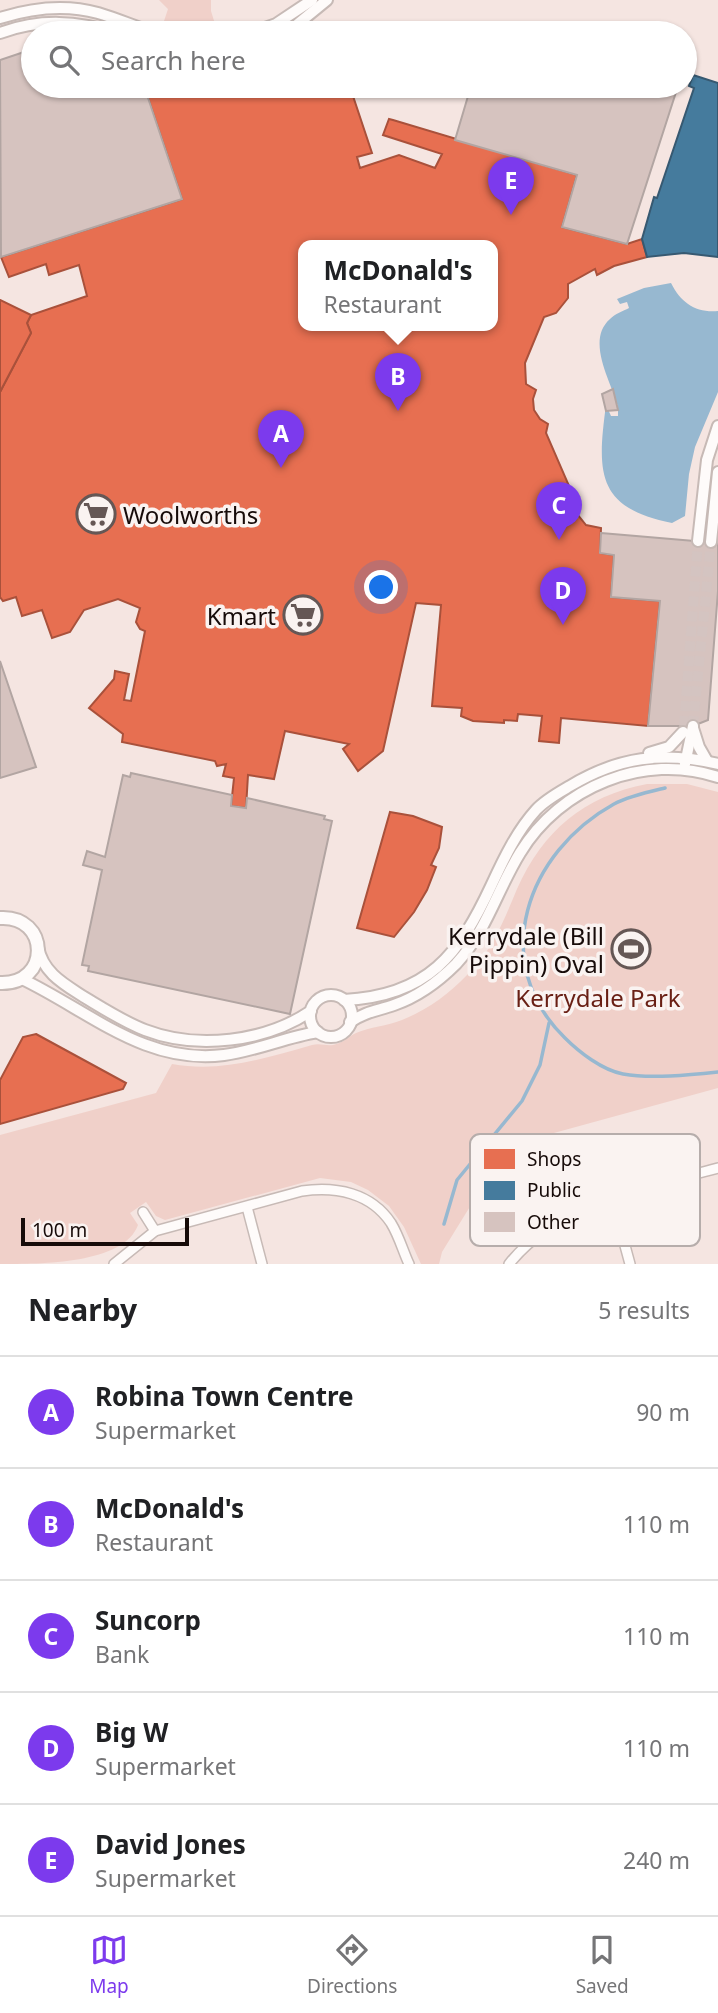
<!DOCTYPE html>
<style>
:root{--surface:#fff;--page:#f6f6f6;--text:#202124;--muted:#757577;--line:#e0e0e0;--accent:#7c3aed}
body{margin:0;font-family:"Noto Sans",sans-serif;background:var(--page);color:var(--text)}
.scale{position:absolute;left:21px;bottom:18px;width:168px;box-sizing:border-box;padding-left:7px;border:4px solid #170b09;border-top:0;font-size:19px;line-height:24px;white-space:nowrap;color:#170b09;-webkit-text-stroke:5px #faf3f1;paint-order:stroke}
.you{position:absolute;left:382px;top:588px;width:24px;height:24px;margin:-18px;border:5px solid #fff;border-radius:50%;background:#1a73e8;box-shadow:0 0 0 10px #1a73e833}
.badge{display:grid;place-items:center;width:46px;height:46px;border-radius:50%;background:var(--accent);color:#fff;font-size:23px;font-weight:700}
.pin{position:absolute;translate:-50% -58px;filter:drop-shadow(0 2px 4px #0008)}
.pin::after{content:'';position:absolute;top:37px;width:24px;height:21px;background:inherit;clip-path:polygon(0 0,100% 0,50% 100%)}
.popup{position:absolute;left:298px;top:240px;width:200px;height:91px;box-sizing:border-box;display:grid;place-content:center;border-radius:14px;background:var(--surface);filter:drop-shadow(0 2px 5px #0005);font-size:23px;white-space:nowrap;color:var(--muted)}
.popup b{font-size:26px;color:var(--text)}
.popup::after{content:'';position:absolute;left:50%;top:100%;margin-left:-14px;border:14px solid transparent;border-top-color:var(--surface)}
.list{margin:0;padding:0;list-style:none}
h2{display:flex;justify-content:space-between;align-items:center;height:91px;margin:0;padding:0 28px;font-size:30px}
h2 small{font-size:23px;font-weight:400;color:var(--muted)}
.list li{display:grid;grid-template-columns:46px 1fr auto;gap:21px;align-items:center;box-sizing:border-box;height:112px;padding:0 28px;border-top:2px solid var(--line)}
.list b{display:block;font-size:26px;white-space:nowrap}
.list p{margin:0;font-size:23px;white-space:nowrap;color:var(--muted)}
.list em{font-size:23px;font-style:normal;color:var(--muted)}
.icon{flex:none;width:38px;height:38px;fill:none;stroke:currentColor;stroke-width:2;stroke-linecap:round;stroke-linejoin:round}
.map{position:relative;flex:none;width:718px;height:1264px;overflow:hidden}
.search{position:absolute;background:var(--surface);box-shadow:0 2px 5px #0004;left:21px;right:21px;top:21px;height:77px;display:flex;align-items:center;gap:18px;box-sizing:border-box;padding:0 24px;border-radius:38px;color:var(--muted);font-size:26px}
.sheet{height:651px;background:var(--surface)}
nav{display:flex;justify-content:space-around;align-items:center;box-sizing:border-box;height:98px;border-top:2px solid var(--line);background:var(--surface);font-size:19px;color:var(--muted)}
nav a{display:grid;justify-items:center;gap:4px}
nav .on{color:var(--accent)}
.map>svg:first-child{display:block}
</style>
<div class="map">
<svg width="718" height="1264" viewBox="0 0 718 1264">
<rect width="100%" height="100%" fill="#f5e5e1"/>
<g fill="#f0d0c9">
<polygon points="159,0 211,0 211,11 215,24 164,21 168,9"/>
<path d="M647,784H687L718,792V1088L532,1139L487,1179L442,1252L439,1264H421L404,1227L389,1206L368,1190L351,1182L320,1178L165,1220L156,1216L146,1202L130,1213L138,1225C124,1264 41,1264 0,1264V1135L156,1093L172,1064C221,1073 266,1058 312,1045C320,1043 326,1046 333,1045C343,1043 348,1037 356,1033C370,1027 387,1026 402,1020C427,1010 449,994 467,975C492,951 504,920 517,889C543,831 584,796 647,784Z"/>
</g>
<path fill="#97b8d0" d="M671,283C681,303 696,313 718,311V392L695,447L689,474L685,516L672,523C596,508 597,472 606,405L611,416H618V407C612,383 585,341 610,319C615,314 623,311 629,308L627,302L620,304L617,299L644,288Z"/>
<g fill="#e76f51" stroke="#a9513b" stroke-width="2" fill-rule="evenodd">
<path d="M144,86H360L351,90L372,153L357,157L360,168L399,155L435,168L442,154L383,135L389,119L393,120L577,175L562,227L627,244L642,239L647,257L614,266L597,275L595,269L568,284V298L556,313L544,317L525,363L526,384L536,390L533,399L534,410L540,419L548,424L546,433L576,502L574,510L586,525L601,528L600,553L614,555L611,597L660,601L648,726L561,718L559,743L539,741L542,716L518,714L517,721L504,720V723L473,721L461,716L462,708L432,706L441,605L416,603L383,751L358,771L343,749L349,744L285,731L274,779L248,775L246,808L231,806L234,778L223,776L226,764L217,766L215,761L122,742L123,734L89,708L114,679L115,671L129,674L124,700L131,701L145,631L140,629L136,622L140,608L118,599L84,610L70,632L52,638L42,610L22,616L16,597L3,601L0,597V392L31,333L27,323L31,315L87,296L79,265L49,275L46,264L9,277L1,257L182,199ZM304,245H492V325H304Z"/>
<polygon points="0,300 31,315 27,323 31,333 0,392"/>
<polygon points="390,812 413,816 442,827 439,848 431,865 436,867 427,890 414,912 394,937 357,928"/>
<polygon points="36,1034 126,1083 123,1089 0,1124 0,1080 23,1037"/>
</g>
<polygon fill="#457b9d" stroke="#375971" stroke-width="2" points="693,75 718,83 718,257 684,253 647,257 642,239 654,197 657,198 694,88 689,86"/>
<g fill="none" stroke-linecap="round" stroke-linejoin="round">
<g stroke="#97b8d0" stroke-width="3.5">
<path d="M665,788C648,792 629,796 614,804C527,852 487,962 565,1038C579,1052 602,1070 623,1074C650,1079 690,1075 718,1072"/>
<polyline points="444,1224 457,1180 522,1101 540,1065 549,1023"/>
</g>
</g>
<g fill="#d6c3bf" stroke="#b2a5a2" stroke-width="2">
<polygon points="489,24 502,28 519,33 486,33"/>
<polygon points="33,49 33,86 144,86 182,199 1,257 0,60"/>
<polygon points="471,86 678,86 627,244 562,227 577,175 455,140"/>
<polygon points="613,389 618,410 606,411 602,394"/>
<polygon points="601,533 718,543 718,591 708,720 693,726 648,726 660,601 611,597 614,555 600,553"/>
<polygon points="0,661 36,767 0,778"/>
<polygon points="131,773 232,795 231,806 246,808 247,798 325,816 324,819 332,821 290,1014 88,971 89,966 82,965 102,870 83,865 87,851 105,857 123,775 130,777"/>
</g>
<g fill="none" stroke-linecap="round" stroke-linejoin="round">
<g stroke="#d4c4c1" stroke-width="10" stroke-dasharray="10 5" stroke-linecap="butt">
<polyline points="684,726 698,541"/>
<polyline points="693,726 711,542"/>
</g>
<g stroke="#c7bab6" stroke-width="12">
<g id="minor">
<polyline points="612,1198 630,1264"/>
<polyline points="247,1207 262,1264"/>
<polyline points="143,1212 155,1231"/>
<path d="M114,1264L155,1231L302,1191C336,1186 371,1193 391,1223C399,1236 403,1251 409,1264"/>
<path d="M509,1264C560,1201 644,1188 718,1168"/>
</g>
</g>
<g stroke="#c7bab6" stroke-width="14">
<g id="tertiary">
<path d="M0,18C32,8 65,4 98,13C118,19 136,27 155,33"/>
<path d="M0,33C41,18 77,21 118,33"/>
<polyline points="251,33 276,24 312,0"/>
<polyline points="281,33 294,27 327,0"/>
<polyline points="698,541 707,460 718,426"/>
<polyline points="711,542 718,472"/>
<polyline points="693,728 699,747 707,761"/>
<polyline points="649,753 669,747 683,732"/>
<polyline points="685,764 693,726"/>
<path d="M38,947C43,973 64,984 84,997C104,1009 124,1022 145,1030C197,1050 265,1042 311,1011"/>
<path d="M22,979C89,1011 145,1065 224,1055C256,1051 286,1037 318,1032"/>
<circle cx="331" cy="1016" r="21"/>
<path d="M344,1000C428,996 459,955 492,884C504,858 517,831 536,810C545,800 558,793 570,786C618,757 663,751 718,764"/>
<path d="M350,1022C367,1011 377,1011 394,1005C417,997 439,981 456,964C487,931 497,890 520,853C560,787 644,752 718,777"/>
</g>
</g>
<g stroke="#c7bab6" stroke-width="16">
<path id="secondary" d="M0,918C50,915 51,985 0,983"/>
</g>
<use href="#minor" stroke="#fefbfa" stroke-width="9"/>
<use href="#tertiary" stroke="#fefbfa" stroke-width="10"/>
<use href="#secondary" stroke="#fefbfa" stroke-width="12"/>
</g>
<defs>
<g id="supermarket-ring" transform="scale(2.0125)"><circle r="9.5" fill="#faf3f1" stroke="#655755" stroke-width="1.5"/><path d="M-6-5.5h2.5l.6 2H6L4.5 2H-2.5L-4.4-4H-6ZM-1.5 3.2a1.3 1.3 0 1 0 .1 0ZM3 3.2a1.3 1.3 0 1 0 .1 0Z" fill="#655755"/></g>
<g id="stadium-ring" transform="scale(2.0125)"><circle r="9.5" fill="#faf3f1" stroke="#655755" stroke-width="1.5"/><path d="M0-5a6.5 5 0 1 0 0 10a6.5 5 0 1 0 0-10ZM-3.5-1.8h7v3.6h-7Z" fill="#655755"/></g>
</defs>
<g fill-rule="evenodd">
<use href="#supermarket-ring" x="96" y="514"/>
<use href="#supermarket-ring" x="303" y="615"/>
<use href="#stadium-ring" x="631" y="949"/>
</g>
<g text-anchor="middle" dominant-baseline="central" stroke-width="7" stroke-linejoin="round" paint-order="stroke">
<g font-size="24" fill="#170b09" stroke="#faf3f1" text-anchor="end">
<text x="123" y="514" text-anchor="start">Woolworths</text>
<text x="276" y="615">Kmart</text>
<text x="604" y="935">Kerrydale (Bill<tspan x="604" dy="28">Pippin) Oval</tspan></text>
</g>
<g font-size="24" fill="#691f14" stroke="#faf3f1">
<text x="598" y="997">Kerrydale Park</text>
</g>
</g>
<rect x="470" y="1134" width="230" height="112" rx="10" fill="#faf3f1" stroke="#b6adab" stroke-width="2"/>
<rect x="484" y="1149" width="31" height="20" fill="#e76f51"/>
<rect x="484" y="1181" width="31" height="19" fill="#457b9d"/>
<rect x="484" y="1212" width="31" height="20" fill="#d6c3bf"/>
<g font-size="19" fill="#170b09">
<text x="527" y="1166">Shops</text>
<text x="527" y="1197">Public</text>
<text x="527" y="1229">Other</text>
</g>
</svg>
<div class="scale">100 m</div>
<div class="you"></div>
<div class="pin badge" style="left:281px;top:468px">A</div>
<div class="pin badge" style="left:398px;top:411px">B</div>
<div class="popup"><b>McDonald's</b>Restaurant</div>
<div class="pin badge" style="left:559px;top:540px">C</div>
<div class="pin badge" style="left:563px;top:625px">D</div>
<div class="pin badge" style="left:511px;top:215px">E</div>
<div class="search"><svg class="icon" aria-label="search" viewBox="0 0 24 24"><circle cx="10" cy="10" r="6"/><path d="M15 15l6 6"/></svg>Search here</div>
</div>
<section class="sheet">
<h2>Nearby<small>5 results</small></h2>
<ul class="list">
<li><span class="badge">A</span><div><b>Robina Town Centre</b><p>Supermarket</p></div><em>90 m</em></li>
<li><span class="badge">B</span><div><b>McDonald's</b><p>Restaurant</p></div><em>110 m</em></li>
<li><span class="badge">C</span><div><b>Suncorp</b><p>Bank</p></div><em>110 m</em></li>
<li><span class="badge">D</span><div><b>Big W</b><p>Supermarket</p></div><em>110 m</em></li>
<li><span class="badge">E</span><div><b>David Jones</b><p>Supermarket</p></div><em>240 m</em></li>
</ul>
</section>
<nav>
<a class="on"><svg class="icon" aria-label="map" viewBox="0 0 24 24"><path d="M3 6l6-2 6 2 6-2v14l-6 2-6-2-6 2zM9 4v14M15 6v14"/></svg>Map</a>
<a><svg class="icon" aria-label="directions" viewBox="0 0 24 24"><path d="M12 3l9 9-9 9-9-9zM9 14v-3h6M13 9l2 2-2 2"/></svg>Directions</a>
<a><svg class="icon" aria-label="saved" viewBox="0 0 24 24"><path d="M7 4h10v16l-5-4-5 4z"/></svg>Saved</a>
</nav>
